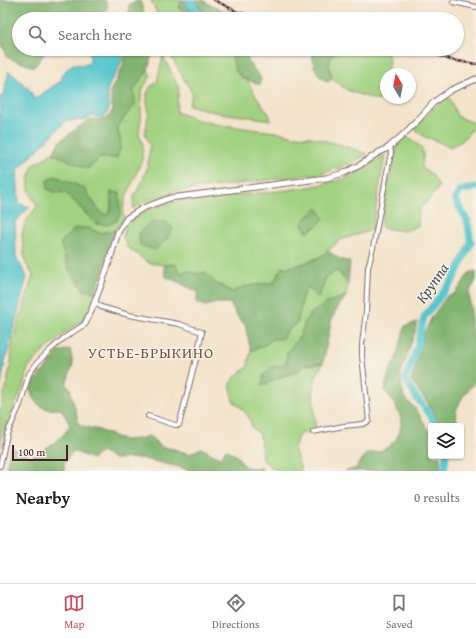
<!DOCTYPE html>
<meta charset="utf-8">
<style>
:root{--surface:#fff;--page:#f6f6f6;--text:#202124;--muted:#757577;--line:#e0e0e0;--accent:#d1495b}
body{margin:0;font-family:"Gentium Book Plus",serif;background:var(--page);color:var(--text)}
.controls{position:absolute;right:12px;bottom:12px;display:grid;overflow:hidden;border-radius:4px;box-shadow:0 1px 3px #0004}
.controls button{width:36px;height:36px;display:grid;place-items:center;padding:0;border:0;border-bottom:1px solid var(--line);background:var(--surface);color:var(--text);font:20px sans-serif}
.compass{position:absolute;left:380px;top:68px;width:36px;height:36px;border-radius:50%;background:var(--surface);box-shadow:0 1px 3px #0004;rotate:350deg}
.scale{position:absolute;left:12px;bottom:10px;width:56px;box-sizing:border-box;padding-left:4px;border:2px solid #4a1f2b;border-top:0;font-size:11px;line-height:14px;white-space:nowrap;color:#4a1f2b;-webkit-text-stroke:3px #f7f3e8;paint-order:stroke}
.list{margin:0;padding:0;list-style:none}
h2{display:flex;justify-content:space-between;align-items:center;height:52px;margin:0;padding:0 16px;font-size:17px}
h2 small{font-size:13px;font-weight:400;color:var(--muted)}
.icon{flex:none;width:22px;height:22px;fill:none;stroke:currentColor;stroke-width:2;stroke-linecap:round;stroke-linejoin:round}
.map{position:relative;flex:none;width:476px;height:471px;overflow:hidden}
.search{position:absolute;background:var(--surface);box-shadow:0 1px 3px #0004;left:12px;right:12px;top:12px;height:44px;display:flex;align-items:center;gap:10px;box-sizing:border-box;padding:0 14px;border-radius:22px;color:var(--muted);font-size:15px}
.sheet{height:112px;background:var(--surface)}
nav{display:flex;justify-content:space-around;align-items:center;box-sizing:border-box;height:56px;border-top:1px solid var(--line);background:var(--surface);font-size:11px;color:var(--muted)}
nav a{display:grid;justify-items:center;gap:2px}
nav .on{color:var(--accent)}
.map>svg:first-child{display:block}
</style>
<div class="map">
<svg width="476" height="471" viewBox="0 0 476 471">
<rect width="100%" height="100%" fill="#f7f3e8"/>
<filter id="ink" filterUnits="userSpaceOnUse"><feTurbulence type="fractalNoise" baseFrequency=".025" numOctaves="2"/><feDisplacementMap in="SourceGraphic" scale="8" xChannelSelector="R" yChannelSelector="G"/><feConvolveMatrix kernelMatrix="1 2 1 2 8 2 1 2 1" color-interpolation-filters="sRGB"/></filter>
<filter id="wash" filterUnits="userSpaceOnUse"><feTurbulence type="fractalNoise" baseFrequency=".012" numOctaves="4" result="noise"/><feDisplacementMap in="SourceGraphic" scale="16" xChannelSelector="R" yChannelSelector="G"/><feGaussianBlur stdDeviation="0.9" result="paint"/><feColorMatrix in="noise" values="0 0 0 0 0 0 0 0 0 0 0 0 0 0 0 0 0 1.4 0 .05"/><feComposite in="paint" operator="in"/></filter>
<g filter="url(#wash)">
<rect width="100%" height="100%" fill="#f3e3ca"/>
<g fill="#a1d281" stroke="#767856" fill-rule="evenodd">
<polygon points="151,0 181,0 179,8 194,19 159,19"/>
<path d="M167,49H228C236,60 231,75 247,80L256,96L269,114L271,120L214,112L189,105L192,93Z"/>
<path d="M347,49H385C393,62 386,69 383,82C381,89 380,95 379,101L349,91L332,79L329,64L332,54L343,50Z"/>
<path d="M163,56L179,88L176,112L195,119L214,124L282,133L294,136L311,137L348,147L367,154C350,165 338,169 318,174L178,191L143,202L133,209L134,197L143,180L148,165L150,145L145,134L149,111L147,104V93L151,86L157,82Z"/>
<path d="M148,70L151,76L143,88L141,97V119L139,133L143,144L142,160L125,200L123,212L124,218L115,230L99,233L89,228L84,290L96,292L92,303L82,321L68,331L42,353L28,368L23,387L3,433L0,450V408L7,383L11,362L12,343L33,275L26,264L24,253L22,234L26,221L37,206C26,187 27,185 33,165L53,153L87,169L121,141L117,127L123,119L134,89ZM111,192L117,221L96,224L73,200L65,193L94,203L99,210L107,216L111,209Z"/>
<polygon points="446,97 450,99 457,116 476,124 476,130 472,129 462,141 450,147 432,139 425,137 414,129 436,106"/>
<path d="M406,137C425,147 424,148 422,168L432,174L439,187L430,199L419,209L418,226L404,231L383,228L381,226L385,197L397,146Z"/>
<path d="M385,155L372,230L340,240L322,256L304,263L288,268L282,267L274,282L244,287L232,292L216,283L205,272L198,274L188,271L180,273L175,264L164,265L149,263L127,247L123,237C124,233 125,229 127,225C130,221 137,217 141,214C157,204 179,201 197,199C244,193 294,193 340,180C354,176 372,163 385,155Z"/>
<path d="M337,270L348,284L346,296L329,302L305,322L300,336L287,353L286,364L271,368L263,376L262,386L283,376L296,372L306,365L323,363L315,378L313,396L316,431L299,434L294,448L301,471H276L271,467L262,459L260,434L252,428C250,415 243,409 233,401L230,383L240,372L247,368L251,351L266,344L273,338L281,339L287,331L297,323L300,310L302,297L308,286L318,298L323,286L325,279Z"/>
</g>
<g fill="#80b46f" stroke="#656a4d">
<polygon points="0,0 105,0 108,6 103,16 100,19 19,19 19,49 44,49 46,52 34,67 8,58 0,40"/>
<polygon points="140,0 146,19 128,19 129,5"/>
<polygon points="181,0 185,0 184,4 207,14 200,8 195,0 203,0 209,4 232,14 247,19 194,19 179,8"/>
<path d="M126,49H153L148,70L134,89L135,105L117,127C121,142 123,143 117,158H100L87,169L53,153L59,142L89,119L105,120L113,110L110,92L123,66Z"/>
<polygon points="228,49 245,49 245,50 249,63 261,78 260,85 242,78 235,69 230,51"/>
<polygon points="311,49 347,49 343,50 332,54 329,64 332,79 328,82 320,77 314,66"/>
<polygon points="55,176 84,188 99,210 107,216 111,209 111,192 120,193 120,215 116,221 108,225 96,224 73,200 65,193 54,192 47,189 47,180"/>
<polygon points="318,208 324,218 317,226 307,232 302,224 306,218"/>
<polygon points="150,222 166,222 173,228 166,240 155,250 140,245 139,233"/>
<polygon points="75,228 89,228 99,233 116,230 110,243 105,264 96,292 84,290 69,270 60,243"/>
<path d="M328,251L340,259L350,262L348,284L337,270L325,279L323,286L318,298L308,287L302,297L300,311L297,323L287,331L281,339H273L266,344L251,351L245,325L237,316L230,303H217L205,306L196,302L198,292L165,276L164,265L175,264L181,273L188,271L198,274L205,272L216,283L232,292L244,287L274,282L282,267C295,269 318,260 328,251Z"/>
<polygon points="476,271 476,280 469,293 471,308 471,327 476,348 476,374 475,381 462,398 456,410 457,426 440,426 433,411 411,380 419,354 423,336 432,317 447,296 454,294 460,287 469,273"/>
<polygon points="346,296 335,312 331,322 323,363 306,365 296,372 283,376 262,386 263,376 271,368 286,364 287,353 300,336 305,322 310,314 329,302"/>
<path d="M417,322L415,332L400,375L404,398L415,408L431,434V456H440V471H346L355,469L367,453C371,453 376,453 380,451C391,447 402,436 401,422C401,413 391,399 385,391L388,375L397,356L405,326Z"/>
<path d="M70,349L73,364L66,385L70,388L79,425L99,430L124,440L138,439L149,436L162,447L174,449L190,454L201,448L220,458L226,449L237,456L245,467L262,468L261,471H192L175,466L140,458L115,459L101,452L92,459L76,452H72L64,463V471H6L10,449L13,448L32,457C44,449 64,439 70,425L61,409C57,409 52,410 48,409C37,407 26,394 33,383C36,377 43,373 47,367C51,362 54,357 58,352Z"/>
</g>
<g fill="#59c7cd" stroke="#52737c">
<polygon points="185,0 195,0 200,8 207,15 199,16 190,10 184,4"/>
<path d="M87,49H123C125,64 113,75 108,88C105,96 112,105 107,113C106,115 104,116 103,118L92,116L83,120L66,121L17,171L19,204L30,207L15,222L16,257L27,277L5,361L0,390V97L3,96L9,71L30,90L34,99L61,81L63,73L73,64L85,65L90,62V55L86,50Z"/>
</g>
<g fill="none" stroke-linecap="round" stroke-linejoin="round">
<g stroke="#59c7cd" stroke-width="7">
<polyline points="436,426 431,416 416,397 405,379 417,348 424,317 453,280 471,243 467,220 461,210 455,199 460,191 476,187"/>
<polyline points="444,471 446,456"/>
</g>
</g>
</g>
<g filter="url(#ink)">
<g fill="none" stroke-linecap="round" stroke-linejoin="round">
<g stroke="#856463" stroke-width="6">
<g id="minor">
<polyline points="453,2 476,7"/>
<polyline points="95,302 101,307 129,315 179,324 202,332 198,351 179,425 175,425 148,416"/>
<polyline points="313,432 344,426 363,424 369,421 362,356 362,344 366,312 368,268 373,248 388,167 391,153 390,146"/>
<polyline points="0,466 7,434 20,405 29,374 37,363 49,351 64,338 85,324"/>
</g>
</g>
<g stroke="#856463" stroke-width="7">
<polyline id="tertiary" points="85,324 92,309 107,269 118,232 127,218 143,208 170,198 326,178 344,173 360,165 378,153 388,148 404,134 418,120 434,102 451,90 476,79"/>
</g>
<use href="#minor" stroke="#fff" stroke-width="4"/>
<use href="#tertiary" stroke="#fff" stroke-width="5"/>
<g stroke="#4a1f2b" stroke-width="2.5">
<g id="rail">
<polyline points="214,0 238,12 263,19"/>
<polyline points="422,49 451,60 476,64"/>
</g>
</g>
<use href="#rail" stroke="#f7f3e8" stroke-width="1" stroke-dasharray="3" stroke-linecap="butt"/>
</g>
</g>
<g text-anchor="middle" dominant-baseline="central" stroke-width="3" stroke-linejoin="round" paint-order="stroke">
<g font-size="15" font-style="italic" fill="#4e515c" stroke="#f7f3e8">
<text transform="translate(432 283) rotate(-55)">Круппа</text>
</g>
<g font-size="15" letter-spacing="1" fill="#7e5040" stroke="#f7f3e8">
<text x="151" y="352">УСТЬЕ-БРЫКИНО</text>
</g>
</g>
</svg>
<div class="controls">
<button><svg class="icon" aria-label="layers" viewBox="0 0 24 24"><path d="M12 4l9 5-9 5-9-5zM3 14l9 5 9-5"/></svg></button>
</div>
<svg class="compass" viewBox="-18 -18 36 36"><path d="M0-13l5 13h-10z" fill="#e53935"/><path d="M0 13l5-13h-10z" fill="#757577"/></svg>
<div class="scale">100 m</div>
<div class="search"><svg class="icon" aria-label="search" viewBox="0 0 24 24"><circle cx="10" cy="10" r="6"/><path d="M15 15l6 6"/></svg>Search here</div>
</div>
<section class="sheet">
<h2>Nearby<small>0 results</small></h2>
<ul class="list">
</ul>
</section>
<nav>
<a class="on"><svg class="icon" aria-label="map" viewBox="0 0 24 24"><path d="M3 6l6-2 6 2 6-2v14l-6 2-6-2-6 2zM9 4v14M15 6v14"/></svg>Map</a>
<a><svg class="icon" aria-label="directions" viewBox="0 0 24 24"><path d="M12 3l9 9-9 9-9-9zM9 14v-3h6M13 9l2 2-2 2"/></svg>Directions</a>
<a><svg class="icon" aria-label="saved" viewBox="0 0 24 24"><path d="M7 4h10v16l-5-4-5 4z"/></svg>Saved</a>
</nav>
